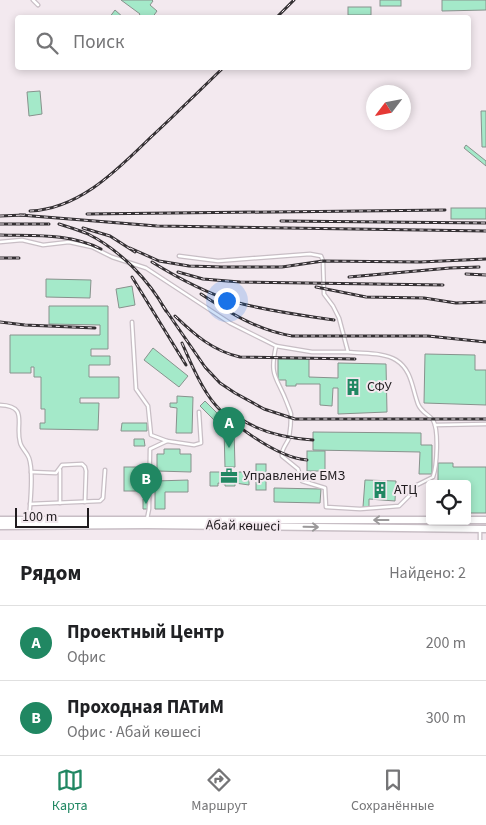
<!DOCTYPE html>
<html lang="ru">
<meta charset="utf-8">
<style>
:root{--surface:#fff;--page:#f2f2f2;--text:#202124;--muted:#757577;--line:#e0e0e0;--accent:#208762}
body{margin:0;font-family:"Source Sans 3",sans-serif;background:var(--page);color:var(--text)}
.controls{position:absolute;right:15px;bottom:15px;display:grid;overflow:hidden;border-radius:5px;box-shadow:0 2px 8px #0003}
.controls button{width:45px;height:45px;display:grid;place-items:center;padding:0;border:0;border-bottom:1px solid var(--line);background:var(--surface);color:var(--text);font:25px sans-serif}
.compass{position:absolute;left:366px;top:85px;width:45px;height:45px;border-radius:50%;background:var(--surface);box-shadow:0 2px 8px #0003;rotate:238deg}
.scale{position:absolute;left:15px;bottom:12px;width:74px;box-sizing:border-box;padding-left:5px;border:2px solid #201c1f;border-top:0;font-size:14px;line-height:18px;white-space:nowrap;color:#201c1f;-webkit-text-stroke:4px #f3e9ef;paint-order:stroke}
.you{position:absolute;left:226px;top:300px;width:18px;height:18px;margin:-12px;border:4px solid #fff;border-radius:50%;background:#1a73e8;box-shadow:0 0 0 8px #1a73e833}
.badge{display:grid;place-items:center;width:32px;height:32px;border-radius:50%;background:var(--accent);color:#fff;font-size:16px;font-weight:700}
.pin{position:absolute;translate:-50% -41px;filter:drop-shadow(0 1px 2px #0008)}
.pin::after{content:'';position:absolute;top:26px;width:18px;height:15px;background:inherit;clip-path:polygon(0 0,100% 0,50% 100%)}
.list{margin:0;padding:0;list-style:none}
h2{display:flex;justify-content:space-between;align-items:center;height:65px;margin:0;padding:0 20px;font-size:21px}
h2 small{font-size:16px;font-weight:400;color:var(--muted)}
.list li{display:grid;grid-template-columns:32px 1fr auto;gap:15px;align-items:center;box-sizing:border-box;height:75px;padding:0 20px;border-top:1px solid var(--line)}
.list b{display:block;font-size:19px;white-space:nowrap}
.list p{margin:0;font-size:16px;white-space:nowrap;color:var(--muted)}
.list em{font-size:16px;font-style:normal;color:var(--muted)}
.icon{flex:none;width:28px;height:28px;fill:none;stroke:currentColor;stroke-width:2;stroke-linecap:round;stroke-linejoin:round}
.map{position:relative;flex:none;width:486px;height:540px;overflow:hidden}
.search{position:absolute;background:var(--surface);box-shadow:0 2px 8px #0003;left:15px;right:15px;top:15px;height:55px;display:flex;align-items:center;gap:12px;box-sizing:border-box;padding:0 18px;border-radius:5px;color:var(--muted);font-size:19px}
.sheet{height:215px;background:var(--surface)}
nav{display:flex;justify-content:space-around;align-items:center;box-sizing:border-box;height:70px;border-top:1px solid var(--line);background:var(--surface);font-size:14px;color:var(--muted)}
nav a{display:grid;justify-items:center;gap:2px}
nav .on{color:var(--accent)}
.map>svg:first-child{display:block}
</style>
<div class="map">
<svg width="486" height="540" viewBox="0 0 486 540">
<rect width="100%" height="100%" fill="#f3e9ef"/>
<g fill="#a4e9c9" stroke="#88928d">
<polygon points="121,0 152,0 153,1 150,5 157,11 152,18 137,18 140,14"/>
<rect x="380" y="0" width="21" height="6"/>
<polygon points="442,0 486,0 486,10 442,11"/>
<rect x="348" y="7" width="23" height="8"/>
<polygon points="115,10 124,18 109,18"/>
<polygon points="40,91 42,114 29,116 27,92"/>
<polygon points="481,111 486,111 486,147 482,147"/>
<polygon points="466,145 486,161 486,166 464,148"/>
<rect x="451" y="208" width="35" height="11"/>
<polygon points="46,279 91,280 90,298 46,297"/>
<polygon points="132,286 135,305 119,308 116,289"/>
<polygon points="49,306 108,306 108,349 91,349 91,356 110,356 110,365 89,365 89,377 119,377 119,398 80,398 80,403 99,403 98,430 40,429 40,423 45,423 45,409 41,409 41,377 34,377 34,367 31,367 31,373 10,373 10,335 100,335 100,325 49,324"/>
<polygon points="153,348 188,376 179,387 144,360"/>
<polygon points="425,354 475,355 475,370 486,370 486,405 424,403"/>
<polygon points="278,359 309,359 309,377 338,378 338,363 386,364 387,412 338,414 338,388 333,388 332,406 320,405 320,384 296,384 296,386 286,386 286,380 278,380"/>
<polygon points="177,396 193,397 192,433 176,433 177,408 170,407 170,403 177,403"/>
<polygon points="205,401 224,420 219,425 200,406"/>
<polygon points="122,423 147,423 147,431 121,431"/>
<polygon points="224,429 234,429 235,467 225,467"/>
<polygon points="313,432 421,433 421,445 432,445 432,474 419,474 420,452 313,450"/>
<polygon points="134,439 144,439 145,446 134,446"/>
<polygon points="164,449 180,449 180,454 191,454 191,472 157,471 157,454 164,454"/>
<rect x="307" y="451" width="18" height="20"/>
<polygon points="438,463 453,463 453,467 486,467 486,513 467,513 467,484 438,484"/>
<rect x="256" y="464" width="10" height="26"/>
<rect x="124" y="467" width="12" height="24"/>
<polygon points="210,472 249,472 249,485 235,483 235,486 225,486 225,484 218,483 218,486 210,486"/>
<polygon points="188,480 188,492 165,492 165,509 155,509 155,481"/>
<polygon points="365,480 396,481 395,501 369,499 369,508 363,507"/>
<polygon points="274,488 321,489 320,503 274,502"/>
<polygon points="143,499 148,499 149,509 143,509"/>
</g>
<g fill="none" stroke-linecap="round" stroke-linejoin="round">
<g stroke="#c8bec5" stroke-width="5">
<g id="service">
<polyline points="33,0 38,5"/>
<polyline points="0,242 22,240 43,245 69,242 92,247 112,257 146,268 230,323 276,346"/>
<path d="M179,256L218,261L310,254L321,256L323,261L324,294L333,306L339,318L348,352C363,354 383,352 396,360C412,370 412,388 418,404C421,412 428,414 433,420C439,430 437,466 433,477L413,487L409,496L399,506L360,509L326,507L325,488L302,481L298,469L282,456C281,449 287,444 289,438C290,432 291,420 291,414C290,410 288,406 287,403C277,376 269,378 276,346L312,352H348"/>
<polyline points="132,322 136,389 148,406 151,435 167,441 150,449 149,509 147,519"/>
<path d="M0,405C29,406 15,424 20,442C21,448 27,452 29,458C34,472 30,504 29,520"/>
<polyline points="435,425 486,424"/>
<polyline points="167,441 194,445 201,443 199,412"/>
<polyline points="60,470 60,503"/>
<polyline points="31,472 56,473 62,465 82,464 85,467 86,471 85,502"/>
<polyline points="30,504 100,501 103,498 105,470"/>
<polyline points="480,531 480,540"/>
</g>
</g>
<g stroke="#c8bec5" stroke-width="9">
<g id="tertiary">
<polyline points="0,520 430,520"/>
<polyline points="467,520 486,520"/>
<polyline points="0,526 147,525 486,529"/>
</g>
</g>
<use href="#service" stroke="#fff" stroke-width="2.5"/>
<use href="#tertiary" stroke="#fff" stroke-width="6"/>
<g stroke="#353134" stroke-width="3">
<g id="rail">
<polyline points="276,18 294,0"/>
<path d="M30,211C80,209 118,169 151,137C176,114 199,91 223,68"/>
<polyline points="87,214 445,210"/>
<polyline points="20,215 157,226 486,231"/>
<polyline points="0,216 25,215"/>
<polyline points="281,221 486,223"/>
<polyline points="0,224 49,224"/>
<path d="M59,224C68,227 79,230 88,234C120,250 149,280 166,311"/>
<polyline points="83,228 110,236 135,252"/>
<path d="M0,235C34,236 69,233 101,249"/>
<polyline points="130,248 159,261 189,266 222,267 282,267 323,261 420,262 486,259"/>
<polyline points="0,258 19,258"/>
<path d="M152,262C178,278 206,293 235,302C267,311 301,315 334,320"/>
<polyline points="178,272 203,279 240,282 443,285"/>
<polyline points="466,274 486,275"/>
<polyline points="132,277 186,365"/>
<polyline points="349,277 450,268 479,267"/>
<polyline points="316,287 366,297 424,298 456,303 486,302"/>
<path d="M201,294C230,313 257,330 292,336H428L486,342"/>
<polyline points="163,306 205,367 220,383 235,393 264,409 295,419 486,419"/>
<path d="M175,316C195,335 213,351 240,357L355,359"/>
<polyline points="0,322 25,325 95,328"/>
<path d="M182,343C190,361 197,379 208,395C224,420 277,458 307,460"/>
<path d="M238,417C260,433 287,438 313,440"/>
</g>
</g>
<use href="#rail" stroke="#f3e9ef" stroke-width="1" stroke-dasharray="4" stroke-linecap="butt"/>
</g>
<defs><path id="oneway-shaft" d="M-6 0H5M1.5-3L5.5 0L1.5 3" fill="none" stroke-width="1.6" stroke-linecap="round" stroke-linejoin="round" transform="scale(1.25)"/></defs>
<g stroke="#9b999a">
<use href="#oneway-shaft" transform="translate(381 520) rotate(180)"/>
<use href="#oneway-shaft" transform="translate(311 527) rotate(1)"/>
</g>
<defs>
<g id="building-bare" transform="scale(1.35)"><path d="M-4-6H4V6H1V3H-1V6H-4ZM-2.5-4.3h1.7v1.8h-1.7ZM.8-4.3h1.7v1.8H.8ZM-2.5-1h1.7V.8h-1.7ZM.8-1h1.7V.8H.8Z" fill="#208762" stroke="#f3e9ef" stroke-width="2.5" paint-order="stroke"/></g>
<g id="office-bare" transform="scale(1.35)"><path d="M-6-3h4V-5.5h4V-3h4V5H-6ZM-1-4.5V-3h2v-1.5ZM-6 0V1H6V0Z" fill="#208762" stroke="#f3e9ef" stroke-width="2.5" paint-order="stroke"/></g>
</defs>
<g fill-rule="evenodd">
<use href="#building-bare" x="353" y="387"/>
<use href="#office-bare" x="229" y="476"/>
<use href="#building-bare" x="380" y="490"/>
</g>
<g text-anchor="middle" dominant-baseline="central" stroke-width="4" stroke-linejoin="round" paint-order="stroke">
<g font-size="14" fill="#201c1f" stroke="#f3e9ef" text-anchor="start">
<text x="367" y="387">СФУ</text>
<text x="243" y="476">Управление БМЗ</text>
<text x="394" y="490">АТЦ</text>
</g>
<g font-size="14" fill="#201c1f" stroke="#f3e9ef">
<text transform="translate(243 526) rotate(1)">Абай көшесі</text>
</g>
</g>
</svg>
<div class="controls">
<button><svg class="icon" aria-label="locate" viewBox="0 0 24 24"><circle cx="12" cy="12" r="6"/><path d="M12 2v4M12 18v4M2 12h4M18 12h4"/></svg></button>
</div>
<svg class="compass" viewBox="-18 -18 36 36"><path d="M0-13l5 13h-10z" fill="#e53935"/><path d="M0 13l5-13h-10z" fill="#757577"/></svg>
<div class="scale">100 m</div>
<div class="you"></div>
<div class="pin badge" style="left:229px;top:448px">A</div>
<div class="pin badge" style="left:146px;top:504px">B</div>
<div class="search"><svg class="icon" aria-label="search" viewBox="0 0 24 24"><circle cx="10" cy="10" r="6"/><path d="M15 15l6 6"/></svg>Поиск</div>
</div>
<section class="sheet">
<h2>Рядом<small>Найдено: 2</small></h2>
<ul class="list">
<li><span class="badge">A</span><div><b>Проектный Центр</b><p>Офис</p></div><em>200 m</em></li>
<li><span class="badge">B</span><div><b>Проходная ПАТиМ</b><p>Офис · Абай көшесі</p></div><em>300 m</em></li>
</ul>
</section>
<nav>
<a class="on"><svg class="icon" aria-label="map" viewBox="0 0 24 24"><path d="M3 6l6-2 6 2 6-2v14l-6 2-6-2-6 2zM9 4v14M15 6v14"/></svg>Карта</a>
<a><svg class="icon" aria-label="directions" viewBox="0 0 24 24"><path d="M12 3l9 9-9 9-9-9zM9 14v-3h6M13 9l2 2-2 2"/></svg>Маршрут</a>
<a><svg class="icon" aria-label="saved" viewBox="0 0 24 24"><path d="M7 4h10v16l-5-4-5 4z"/></svg>Сохранённые</a>
</nav>
